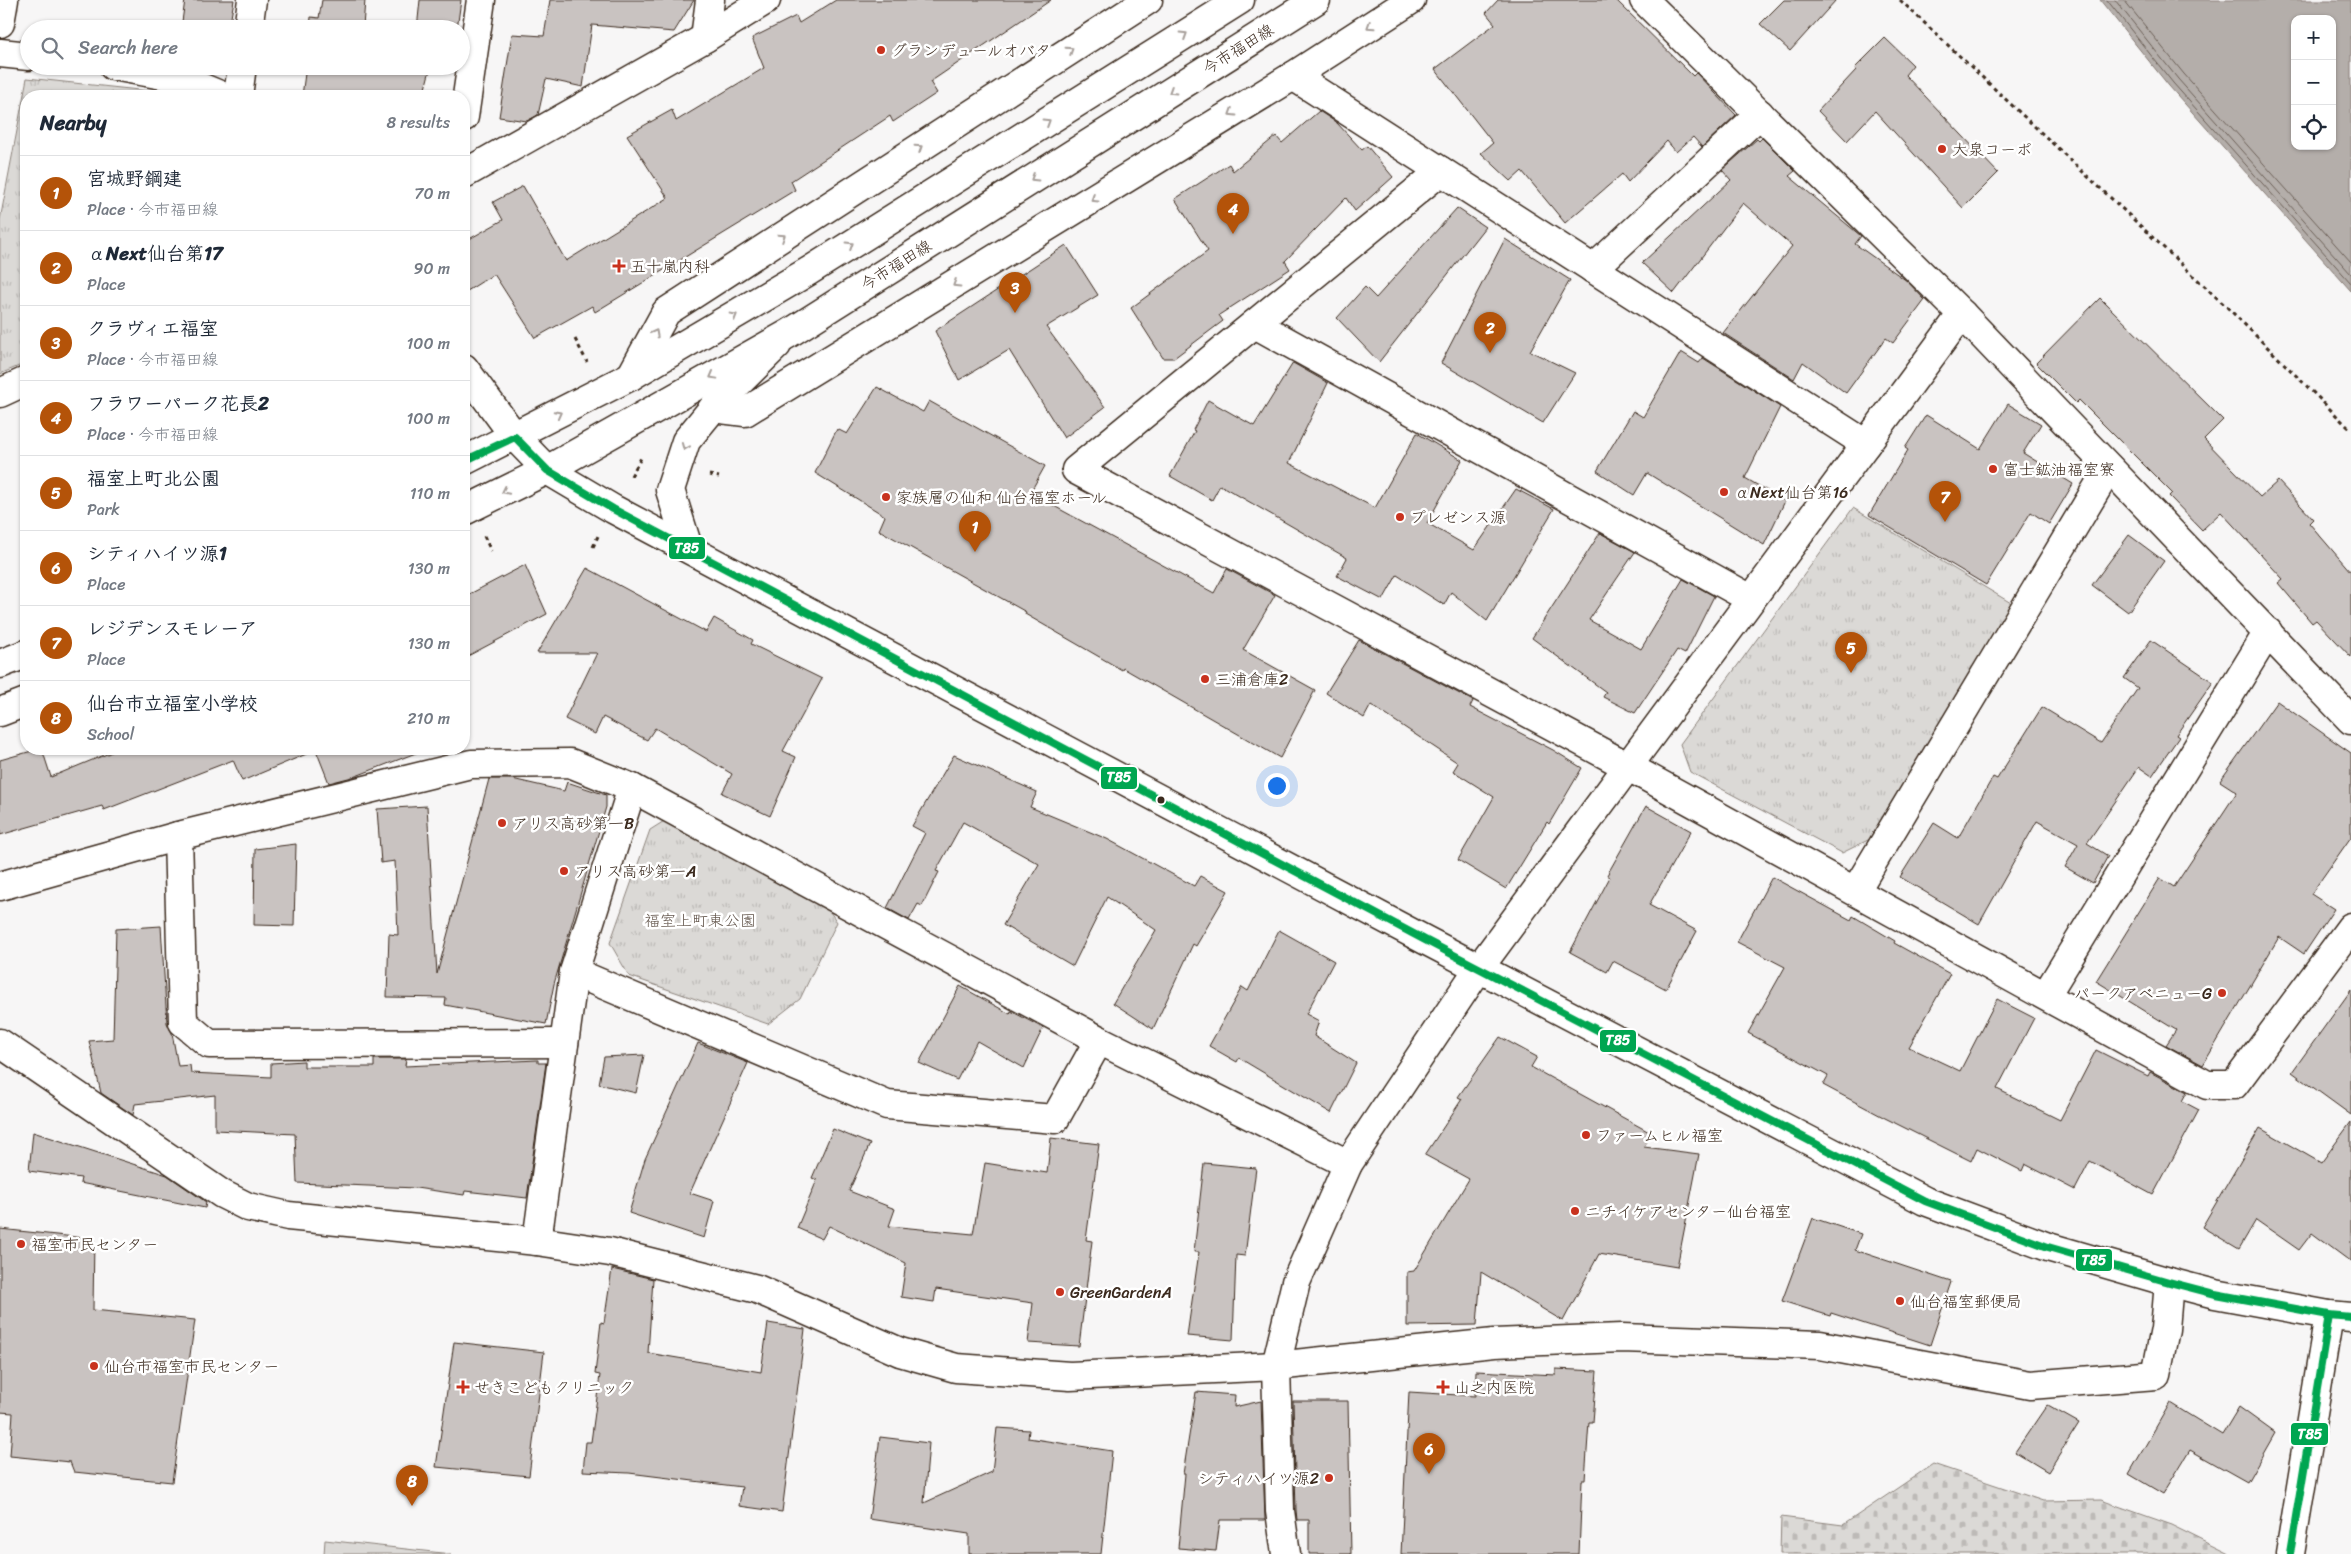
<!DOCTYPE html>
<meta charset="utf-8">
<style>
:root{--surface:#fff;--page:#f6f6f7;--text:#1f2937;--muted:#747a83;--line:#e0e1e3;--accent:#b45309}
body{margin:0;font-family:Sriracha,"Klee One",sans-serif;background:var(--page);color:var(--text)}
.controls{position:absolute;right:15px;top:15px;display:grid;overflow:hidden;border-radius:10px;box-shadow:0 1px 4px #0004}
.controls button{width:45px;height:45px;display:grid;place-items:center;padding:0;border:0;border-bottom:1px solid var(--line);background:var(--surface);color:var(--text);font:25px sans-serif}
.you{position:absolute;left:1276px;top:785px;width:18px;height:18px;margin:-12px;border:4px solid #fff;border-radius:50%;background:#1a73e8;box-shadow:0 0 0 8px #1a73e833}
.badge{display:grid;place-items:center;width:32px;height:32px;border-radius:50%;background:var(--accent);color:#fff;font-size:16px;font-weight:700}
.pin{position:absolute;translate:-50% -41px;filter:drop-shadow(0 1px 2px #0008)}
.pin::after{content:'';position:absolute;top:26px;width:18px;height:15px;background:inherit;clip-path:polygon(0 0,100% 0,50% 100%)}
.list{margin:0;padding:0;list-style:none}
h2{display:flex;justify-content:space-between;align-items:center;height:65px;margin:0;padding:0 20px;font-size:21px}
h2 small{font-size:16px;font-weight:400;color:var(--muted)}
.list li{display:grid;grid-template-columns:32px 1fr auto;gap:15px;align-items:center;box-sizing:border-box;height:75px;padding:0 20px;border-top:1px solid var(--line)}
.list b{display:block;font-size:19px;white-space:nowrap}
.list p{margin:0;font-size:16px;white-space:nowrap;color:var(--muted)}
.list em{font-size:16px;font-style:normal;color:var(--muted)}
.icon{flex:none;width:28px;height:28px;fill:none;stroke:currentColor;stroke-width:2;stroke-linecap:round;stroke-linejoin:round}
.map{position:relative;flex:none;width:2351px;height:1554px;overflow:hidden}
.search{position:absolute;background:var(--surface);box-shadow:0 1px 4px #0004;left:20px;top:20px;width:450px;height:55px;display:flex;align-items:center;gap:12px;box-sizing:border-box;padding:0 18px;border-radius:28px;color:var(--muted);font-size:19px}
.panel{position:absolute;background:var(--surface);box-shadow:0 1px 4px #0004;left:20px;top:90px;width:450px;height:665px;border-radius:20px}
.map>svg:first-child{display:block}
</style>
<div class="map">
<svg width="2351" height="1554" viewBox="0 0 2351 1554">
<defs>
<pattern id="cemetery-stones" width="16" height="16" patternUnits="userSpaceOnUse" patternTransform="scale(1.25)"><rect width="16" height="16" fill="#dbd9d6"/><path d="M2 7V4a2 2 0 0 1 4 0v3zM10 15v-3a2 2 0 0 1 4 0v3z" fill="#bdbab7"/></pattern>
<pattern id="park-tufts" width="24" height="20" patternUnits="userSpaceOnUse" patternTransform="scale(1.25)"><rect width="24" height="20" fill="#dbd9d6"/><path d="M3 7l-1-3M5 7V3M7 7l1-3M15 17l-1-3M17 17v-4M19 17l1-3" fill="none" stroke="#bdbab7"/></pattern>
</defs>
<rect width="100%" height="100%" fill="#f7f6f6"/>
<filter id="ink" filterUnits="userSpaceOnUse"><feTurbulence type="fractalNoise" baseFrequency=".02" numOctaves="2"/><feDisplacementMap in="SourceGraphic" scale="10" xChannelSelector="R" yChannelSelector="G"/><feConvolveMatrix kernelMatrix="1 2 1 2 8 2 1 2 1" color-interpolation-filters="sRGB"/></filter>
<g filter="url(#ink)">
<polygon fill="url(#cemetery-stones)" stroke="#8b827a" points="1933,1464 2043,1501 2101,1500 2172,1525 2231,1554 1780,1554 1781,1517 1843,1525"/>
<g fill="url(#park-tufts)" stroke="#8b827a">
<polygon points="27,78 195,96 26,96 26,363 0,374 0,220"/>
<polygon points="1853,508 2011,603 1872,838 1842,853 1690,772 1680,744"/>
<polygon points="669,818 821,899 837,922 800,999 768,1024 629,976 610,943 650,830"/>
</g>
<polygon fill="#dbd9d6" stroke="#8b827a" points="325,1540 451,1554 324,1554"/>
<path fill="#b4aeaa" stroke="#847972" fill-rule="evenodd" d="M2100,0H2351V291L2169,86ZM2295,19H2332V146H2295Z"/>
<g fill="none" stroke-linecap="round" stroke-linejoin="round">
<g stroke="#6b5f56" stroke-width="1">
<polyline points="2107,0 2173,83 2351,283"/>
<polyline points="2115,0 2178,79 2351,274"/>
<polyline points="2124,0 2184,74 2351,262"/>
</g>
</g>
<g fill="#c9c3c1" stroke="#3b2a1e">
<polygon points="185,0 234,0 229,29 181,29"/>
<polygon points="322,0 365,0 363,27 398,29 310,29 311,17 319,18"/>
<polygon points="420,0 461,0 457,29 417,29"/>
<polygon points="550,0 694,0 674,32 592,25 583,87 546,79 538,115 527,121 499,117 512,34 544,36"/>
<polygon points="836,0 1051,0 930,82 937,93 893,122 890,116 791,181 795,190 595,312 592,306 535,338 494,274 464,293 464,242 503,220 493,202 523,186 566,261 668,198 627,135 672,110 676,121 764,68 752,38 796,16 799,23"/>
<polygon points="1498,0 1616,0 1693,76 1696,73 1736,115 1702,147 1693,137 1676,152 1667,141 1628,182 1622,174 1565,223 1522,171 1511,181 1481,153 1493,143 1435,69 1495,24 1486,13"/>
<polygon points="1784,0 1836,0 1790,51 1760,24"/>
<polygon points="1885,38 1913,65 1905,75 1998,173 1963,208 1875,111 1847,141 1818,111 1856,70 1855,68"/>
<polygon points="306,66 431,66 423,96 302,96"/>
<polygon points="1319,111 1337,123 1362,150 1367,146 1393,177 1355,211 1346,198 1285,261 1290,269 1219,315 1223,321 1174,358 1163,358 1131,308 1208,251 1175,199 1229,164 1233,171 1276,136 1282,143"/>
<polygon points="1762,138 1795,171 1789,176 1861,236 1855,244 1907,281 1925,300 1893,343 1886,338 1846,393 1803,362 1794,379 1723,333 1792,246 1743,203 1674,293 1642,263 1731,180 1722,170 1757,139 1759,141"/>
<polygon points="1457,208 1485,227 1379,362 1337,318 1365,287 1376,298"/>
<polygon points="1505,239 1570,280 1530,351 1575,373 1543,423 1441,363"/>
<polygon points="1066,245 1098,295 1046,327 1105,407 1064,438 1009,350 959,380 935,331"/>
<polygon points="2100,298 2223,420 2204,439 2260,497 2278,481 2313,519 2309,523 2351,572 2351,657 2316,620 2312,623 2278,583 2283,579 2221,512 2202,530 2169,496 2172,493 2079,400 2076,403 2036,363"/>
<polygon points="1681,352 1699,363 1703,358 1780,407 1745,478 1785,501 1764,545 1647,473 1634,495 1597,471 1633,411 1643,417"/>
<polygon points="1293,363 1328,383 1289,463 1375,508 1417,433 1462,460 1427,523 1474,550 1516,489 1554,509 1487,621 1451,592 1444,605 1397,575 1383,600 1337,576 1347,558 1220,485 1212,500 1170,476 1195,431 1193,430 1208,400 1254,426"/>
<polygon points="877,387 923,412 929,401 1045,466 1030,493 1214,593 1227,569 1275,595 1243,650 1315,690 1280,758 1123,668 1122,670 1025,614 1026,612 879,530 885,516 815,473 837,429 847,434"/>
<polygon points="2008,404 2041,424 2023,453 2073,484 2049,524 2031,512 1986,585 1869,515 1908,450 1905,448 1926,415 1980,449"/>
<polygon points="1600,533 1635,552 1589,620 1641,649 1683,579 1714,596 1685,654 1677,650 1635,713 1603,697 1606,692 1532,638"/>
<polygon points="2129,535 2164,561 2128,612 2092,585"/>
<polygon points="525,565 547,614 464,658 464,597"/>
<polygon points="587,568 706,632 714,618 753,640 751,644 822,679 783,751 796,757 770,816 722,793 732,774 655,728 647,740 603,717 595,734 565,719 597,653 537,653"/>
<polygon points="1359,640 1473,701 1470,707 1553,750 1582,768 1549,824 1547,822 1506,889 1458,860 1494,797 1453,771 1458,763 1371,705 1364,718 1326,693"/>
<polygon points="2151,640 2213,682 2176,735 2179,737 2152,776 2139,767 2087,843 2108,856 2093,883 2065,867 2078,844 2037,821 1979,924 1900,877 1934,823 1958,838 1993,777 1997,779 2042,707 2101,743 2138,688 2124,678"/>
<polygon points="2277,701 2351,753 2351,837 2311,894 2334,909 2304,954 2279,937 2203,1065 2166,1045 2176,1030 2096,981 2160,878 2174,887 2237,792 2220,781"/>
<polygon points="39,749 42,749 51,777 119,749 421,749 421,751 356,776 329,783 316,750 242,781 233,760 104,810 102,806 0,835 0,760"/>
<polygon points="954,755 1037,792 1030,807 1107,839 1194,886 1200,876 1228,891 1196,946 1193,944 1153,1029 1113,1003 1156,930 1107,897 1073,966 1003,925 1039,864 963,822 936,871 939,872 922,906 918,904 909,920 887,908 925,833 912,826"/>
<polygon points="489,779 512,779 564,791 567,782 606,795 606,807 554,984 546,1024 445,1005 446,998 387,997 389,934 398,935 395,861 381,863 377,809 427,806 437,974"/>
<polygon points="1646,806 1691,831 1649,905 1697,931 1666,989 1613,961 1607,972 1570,952 1610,877 1607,875"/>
<polygon points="296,844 294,926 254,925 255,849"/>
<polygon points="1772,877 1851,920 1853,916 1895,941 1894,943 1950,974 1909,1047 1960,1071 1997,999 2034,1018 1997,1089 2060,1120 2096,1050 2148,1076 2150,1072 2187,1092 2182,1101 2199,1110 2153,1195 2090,1161 2075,1190 2025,1164 2022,1171 1977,1148 1971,1161 1885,1118 1823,1085 1828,1076 1748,1033 1785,967 1737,942"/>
<polygon points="161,926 167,1023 172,1033 178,1066 190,1065 191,1073 271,1077 271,1063 304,1061 304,1067 374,1067 374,1059 406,1059 405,1066 538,1060 538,1063 546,1063 527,1198 465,1191 464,1195 416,1188 297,1183 295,1134 215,1130 215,1095 135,1104 133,1115 101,1093 89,1041 113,1039 116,929"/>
<polygon points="1279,930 1334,961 1306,1014 1319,1021 1314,1036 1356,1063 1331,1113 1239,1058 1237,1062 1209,1046 1242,987 1248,991"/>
<polygon points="960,986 1010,1014 1011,1011 1043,1028 1024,1068 977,1041 957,1080 919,1063"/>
<polygon points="2351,990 2351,1115 2292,1072"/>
<polygon points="1500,1037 1537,1057 1531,1067 1651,1133 1644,1147 1699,1154 1677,1267 1599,1254 1563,1321 1481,1272 1477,1325 1407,1326 1407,1272 1414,1271 1469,1179 1425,1155 1462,1099 1458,1097"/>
<polygon points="698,1043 748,1063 690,1193 714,1201 704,1238 629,1213 645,1159"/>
<polygon points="644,1055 636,1093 599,1084 604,1057"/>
<polygon points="2351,1122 2351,1262 2312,1233 2299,1250 2256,1220 2239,1249 2202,1227 2260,1128 2321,1163"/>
<polygon points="833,1129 870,1144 849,1191 895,1209 889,1226 973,1234 985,1163 1047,1173 1051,1138 1099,1144 1086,1240 1092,1241 1079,1346 1028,1343 1033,1303 936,1289 934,1302 901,1297 906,1263 829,1226 822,1239 797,1228 817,1180 812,1178"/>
<polygon points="33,1132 167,1175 206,1202 205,1208 80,1183 81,1178 29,1171"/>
<polygon points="1204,1163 1256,1168 1245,1256 1236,1255 1233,1340 1187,1336 1199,1252 1194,1252"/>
<polygon points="1813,1218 1861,1234 1855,1250 1951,1282 1930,1345 1831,1313 1830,1316 1782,1301"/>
<polygon points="0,1229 94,1239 93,1310 195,1320 172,1482 74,1472 70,1462 10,1456 13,1413 0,1412"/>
<polygon points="612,1269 653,1279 648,1353 761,1372 768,1323 805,1329 782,1512 739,1506 742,1487 629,1473 583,1471 586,1442 591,1442 600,1375 595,1374 601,1322 604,1323"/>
<polygon points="454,1342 544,1352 529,1476 436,1467"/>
<polygon points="1556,1369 1597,1371 1593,1422 1589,1422 1585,1480 1582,1480 1579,1554 1401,1554 1409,1392 1475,1396 1476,1371 1556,1375"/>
<polygon points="1196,1392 1235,1395 1234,1407 1261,1401 1265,1520 1220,1520 1216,1551 1178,1548 1185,1474 1183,1474"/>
<polygon points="1293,1401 1348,1401 1351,1554 1309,1554 1309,1520 1297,1520 1296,1510"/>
<polygon points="2170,1403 2222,1435 2239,1407 2275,1433 2247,1482 2190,1450 2163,1494 2129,1474"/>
<polygon points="2047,1405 2079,1423 2048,1472 2015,1452"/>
<polygon points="997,1428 1029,1430 1028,1438 1112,1451 1101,1554 969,1554 969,1534 869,1519 880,1437 929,1443 924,1503 992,1472"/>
</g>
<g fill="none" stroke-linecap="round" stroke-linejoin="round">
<g stroke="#3b2a1e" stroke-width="31">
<g id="minor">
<polyline points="1644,0 1962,314 2351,720"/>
<polyline points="0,23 4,0"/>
<polyline points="248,29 252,0"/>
<polyline points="705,38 710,0"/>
<polyline points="0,53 29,56"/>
<polyline points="113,66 179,78 222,96"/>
<polyline points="1293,76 1866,444"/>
<polyline points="238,96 242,66"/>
<polyline points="464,117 481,0"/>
<polyline points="1441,171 1076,470 1627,766 2207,1085 2234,1085 2351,927"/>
<polyline points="464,174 705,38 766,0"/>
<polyline points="1593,269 1760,114"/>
<polyline points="1255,324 1751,599"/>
<polyline points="464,368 515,437 547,470 613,509 1425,940 1925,1201 2048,1247 2169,1282 2215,1294 2329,1315 2351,1317"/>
<polyline points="631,376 666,312 1148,0"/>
<polyline points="0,393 26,381"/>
<polyline points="713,408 745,412 1293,76 1411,0"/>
<polyline points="688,547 670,490 686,441 713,408 777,345"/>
<polyline points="178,836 183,1022 209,1044 564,1043"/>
<polyline points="0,886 178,836 471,764 570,763 632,788 1099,1040 1348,1164"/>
<polyline points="1856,890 2109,468"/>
<polyline points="574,972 887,1105 1055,1119 1099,1040"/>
<polyline points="2046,995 2268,632"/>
<polyline points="0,1043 222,1194 248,1207 288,1216 537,1241 610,1252 757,1289 900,1352 956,1368 1070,1376 1276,1366 1494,1343 1622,1338 1820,1345 2030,1385 2156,1375 2165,1329 2169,1282"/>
<polyline points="537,1241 574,972 632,788"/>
<polyline points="1286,1554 1280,1511 1276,1366 1296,1282 1348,1164 1479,968 1962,314"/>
<polyline points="2290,1554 2329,1315"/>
</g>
</g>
<g stroke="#3b2a1e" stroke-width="31">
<g id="major">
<polyline points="464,461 631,376 809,271 1240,0"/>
<polyline points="464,511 547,470 788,334 1316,0"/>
<polyline points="0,664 26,654"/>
<polyline points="0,712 26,702"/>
</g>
</g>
<g stroke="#3b2a1e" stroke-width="3" stroke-dasharray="4 4" stroke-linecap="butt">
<polyline points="1900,0 2231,311 2351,430"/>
<polyline points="575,339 587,362"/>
<polyline points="709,475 719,477"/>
<polyline points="631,476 641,458"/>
<polyline points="484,536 491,551"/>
<polyline points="593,547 598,536"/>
</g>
<use href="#minor" stroke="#fff" stroke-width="28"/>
<use href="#major" stroke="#fff" stroke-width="28"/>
<g stroke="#fff" stroke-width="11">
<g id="bus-1">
<polyline points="464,461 515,437 547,470 613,509 1425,940 1925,1201 2048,1247 2169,1282 2215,1294 2329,1315 2351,1317"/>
<polyline points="2290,1554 2329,1315"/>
</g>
</g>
<use href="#bus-1" stroke="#00a651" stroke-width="8"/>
</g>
<defs><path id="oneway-chevron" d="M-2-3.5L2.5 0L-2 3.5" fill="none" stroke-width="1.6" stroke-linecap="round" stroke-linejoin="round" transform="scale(1.25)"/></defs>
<g stroke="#a79f9a">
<use href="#oneway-chevron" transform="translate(1370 26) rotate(147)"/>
<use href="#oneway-chevron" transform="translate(1184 35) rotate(-32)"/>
<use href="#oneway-chevron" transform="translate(1070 50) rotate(-33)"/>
<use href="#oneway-chevron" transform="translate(1172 91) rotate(148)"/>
<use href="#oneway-chevron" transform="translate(1232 113) rotate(148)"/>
<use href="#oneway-chevron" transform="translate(1047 122) rotate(-32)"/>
<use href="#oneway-chevron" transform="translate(919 148) rotate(-33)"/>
<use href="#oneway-chevron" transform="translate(1034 178) rotate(148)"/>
<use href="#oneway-chevron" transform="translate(1094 199) rotate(148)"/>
<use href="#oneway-chevron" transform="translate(782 237) rotate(-33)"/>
<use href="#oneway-chevron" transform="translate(850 245) rotate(-32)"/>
<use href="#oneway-chevron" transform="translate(956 284) rotate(148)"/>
<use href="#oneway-chevron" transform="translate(734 316) rotate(-31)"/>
<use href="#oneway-chevron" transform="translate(655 333) rotate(-62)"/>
<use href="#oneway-chevron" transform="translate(713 376) rotate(151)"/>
<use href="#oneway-chevron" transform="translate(558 414) rotate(-28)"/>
<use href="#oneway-chevron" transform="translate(685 447) rotate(112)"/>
<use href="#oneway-chevron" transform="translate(505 491) rotate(154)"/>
</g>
</g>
<g fill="#c8321e" stroke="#fff" stroke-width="2">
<circle cx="881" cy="50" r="5"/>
<circle cx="1942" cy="149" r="5"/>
<path d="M616.5 258.5h5v5h5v5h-5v5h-5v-5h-5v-5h5z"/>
<circle cx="1993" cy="469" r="5"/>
<circle cx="1724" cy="492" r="5"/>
<circle cx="886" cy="497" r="5"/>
<circle cx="1400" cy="517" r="5"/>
<circle cx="1205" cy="679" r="5"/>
<circle cx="502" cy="823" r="5"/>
<circle cx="564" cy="871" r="5"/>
<circle cx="2222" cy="993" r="5"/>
<circle cx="1586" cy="1135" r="5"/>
<circle cx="1575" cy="1211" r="5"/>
<circle cx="21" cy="1244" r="5"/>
<circle cx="1060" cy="1292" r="5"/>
<circle cx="1900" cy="1301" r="5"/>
<circle cx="94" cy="1366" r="5"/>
<path d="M460.5 1379.5h5v5h5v5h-5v5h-5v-5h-5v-5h5z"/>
<path d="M1440.5 1379.5h5v5h5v5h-5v5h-5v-5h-5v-5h5z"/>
<circle cx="1329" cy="1478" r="5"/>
</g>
<circle fill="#3b2a1e" stroke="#fff" stroke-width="2" cx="1161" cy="800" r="4.5"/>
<g text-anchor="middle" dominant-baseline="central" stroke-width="5" stroke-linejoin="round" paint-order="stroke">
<g font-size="16" fill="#3b2a1e" stroke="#fff">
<text transform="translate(1238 49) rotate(-32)">今市福田線</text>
<text transform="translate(896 265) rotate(-32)">今市福田線</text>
</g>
<g font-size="16" fill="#3b2a1e" stroke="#fff" text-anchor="start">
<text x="891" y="50">グランデュールオバタ</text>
<text x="1952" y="149">大泉コーポ</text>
<text x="630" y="266">五十嵐内科</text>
<text x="2003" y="469">富士鉱油福室寮</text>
<text x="1734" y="492">αNext仙台第16</text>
<text x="896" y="497">家族層の仙和 仙台福室ホール</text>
<text x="1410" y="517">プレゼンス源</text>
<text x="1215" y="679">三浦倉庫2</text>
<text x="512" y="823">アリス高砂第一B</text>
<text x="574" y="871">アリス高砂第一A</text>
<text x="2212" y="993" text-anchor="end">パークアベニューG</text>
<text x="1596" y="1135">ファームヒル福室</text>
<text x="1585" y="1211">ニチイケアセンター仙台福室</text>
<text x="31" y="1244">福室市民センター</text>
<text x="1070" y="1292">GreenGardenA</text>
<text x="1910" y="1301">仙台福室郵便局</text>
<text x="104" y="1366">仙台市福室市民センター</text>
<text x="474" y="1387">せきこどもクリニック</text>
<text x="1454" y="1387">山之内医院</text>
<text x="1319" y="1478" text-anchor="end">シティハイツ源2</text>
</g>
<g font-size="16" fill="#63564c" stroke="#fff">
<text x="700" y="920">福室上町東公園</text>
</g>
</g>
<g stroke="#fff" stroke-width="2">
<rect x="668" y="536" width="38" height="24" rx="5" fill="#00a651"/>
<rect x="1100" y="766" width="38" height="24" rx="5" fill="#00a651"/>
<rect x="1599" y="1029" width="38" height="24" rx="5" fill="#00a651"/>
<rect x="2075" y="1248" width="38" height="24" rx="5" fill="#00a651"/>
<rect x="2290" y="1422" width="39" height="24" rx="5" fill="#00a651"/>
</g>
<g font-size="14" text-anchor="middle" font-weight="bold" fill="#fff">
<text x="687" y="553">T85</text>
<text x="1119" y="782">T85</text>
<text x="1618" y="1045">T85</text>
<text x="2094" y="1265">T85</text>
<text x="2310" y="1439">T85</text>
</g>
</svg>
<div class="controls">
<button>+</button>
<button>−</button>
<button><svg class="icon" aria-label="locate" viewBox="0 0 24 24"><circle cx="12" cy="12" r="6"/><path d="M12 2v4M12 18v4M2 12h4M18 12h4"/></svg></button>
</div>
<div class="you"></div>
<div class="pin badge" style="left:975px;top:552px">1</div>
<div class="pin badge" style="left:1490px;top:353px">2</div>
<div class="pin badge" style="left:1015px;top:313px">3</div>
<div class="pin badge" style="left:1233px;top:234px">4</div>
<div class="pin badge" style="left:1851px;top:673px">5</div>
<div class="pin badge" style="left:1429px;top:1474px">6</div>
<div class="pin badge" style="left:1945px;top:522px">7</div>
<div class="pin badge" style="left:412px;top:1506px">8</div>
<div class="search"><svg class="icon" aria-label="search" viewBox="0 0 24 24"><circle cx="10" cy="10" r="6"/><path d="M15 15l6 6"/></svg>Search here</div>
<section class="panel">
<h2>Nearby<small>8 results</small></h2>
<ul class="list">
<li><span class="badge">1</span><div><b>宮城野鋼建</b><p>Place · 今市福田線</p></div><em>70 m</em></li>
<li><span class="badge">2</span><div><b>αNext仙台第17</b><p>Place</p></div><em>90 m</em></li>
<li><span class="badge">3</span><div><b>クラヴィエ福室</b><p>Place · 今市福田線</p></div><em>100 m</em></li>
<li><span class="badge">4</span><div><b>フラワーパーク花長2</b><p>Place · 今市福田線</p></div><em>100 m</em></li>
<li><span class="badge">5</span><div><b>福室上町北公園</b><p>Park</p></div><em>110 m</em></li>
<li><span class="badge">6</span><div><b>シティハイツ源1</b><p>Place</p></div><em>130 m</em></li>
<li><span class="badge">7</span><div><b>レジデンスモレーア</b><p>Place</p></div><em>130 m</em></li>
<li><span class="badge">8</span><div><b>仙台市立福室小学校</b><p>School</p></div><em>210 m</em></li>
</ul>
</section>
</div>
